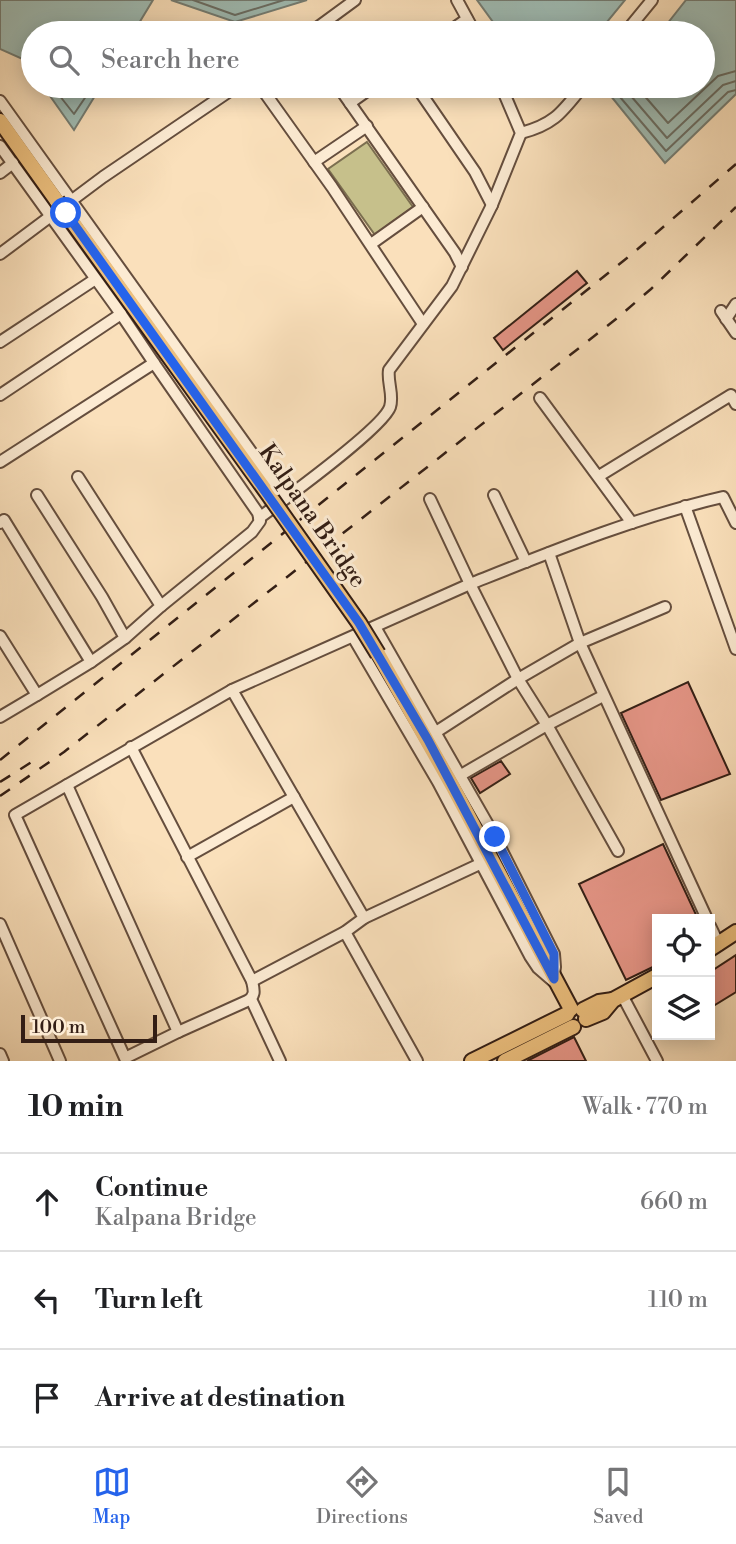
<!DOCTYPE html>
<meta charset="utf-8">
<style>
:root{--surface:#fff;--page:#f2f2f2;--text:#202124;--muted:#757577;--line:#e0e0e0;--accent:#2563eb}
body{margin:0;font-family:"Libre Bodoni",serif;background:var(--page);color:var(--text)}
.controls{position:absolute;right:21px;bottom:21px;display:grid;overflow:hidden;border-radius:0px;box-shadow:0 4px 18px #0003}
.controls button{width:63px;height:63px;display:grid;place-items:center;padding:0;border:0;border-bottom:2px solid var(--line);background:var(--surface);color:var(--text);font:35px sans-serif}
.scale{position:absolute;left:21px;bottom:18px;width:136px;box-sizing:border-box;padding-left:7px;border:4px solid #331e15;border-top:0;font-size:19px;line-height:24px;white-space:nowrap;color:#331e15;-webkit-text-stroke:5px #fcebd3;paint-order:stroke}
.stop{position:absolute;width:21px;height:21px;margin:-16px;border:5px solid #2563eb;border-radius:50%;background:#fff}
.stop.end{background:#2563eb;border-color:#fff;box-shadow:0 2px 7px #0008}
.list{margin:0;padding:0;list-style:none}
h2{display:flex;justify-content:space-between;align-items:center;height:91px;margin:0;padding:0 28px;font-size:30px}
h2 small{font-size:23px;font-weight:400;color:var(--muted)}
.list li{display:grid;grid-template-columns:46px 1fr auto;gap:21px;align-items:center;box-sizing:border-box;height:98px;padding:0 28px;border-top:2px solid var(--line)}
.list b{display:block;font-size:26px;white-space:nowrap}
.list p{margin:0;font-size:23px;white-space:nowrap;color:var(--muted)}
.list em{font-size:23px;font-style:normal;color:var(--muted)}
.icon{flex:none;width:38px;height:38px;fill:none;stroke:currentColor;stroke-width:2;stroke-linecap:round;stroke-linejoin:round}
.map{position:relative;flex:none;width:736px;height:1061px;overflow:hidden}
.search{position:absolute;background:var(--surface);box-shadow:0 4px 18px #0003;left:21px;right:21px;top:21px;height:77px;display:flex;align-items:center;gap:18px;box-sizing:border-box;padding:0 24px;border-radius:38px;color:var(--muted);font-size:26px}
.sheet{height:385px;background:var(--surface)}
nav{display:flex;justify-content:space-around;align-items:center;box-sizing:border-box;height:98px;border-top:2px solid var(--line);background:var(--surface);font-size:19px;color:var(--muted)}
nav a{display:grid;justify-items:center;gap:4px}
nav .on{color:var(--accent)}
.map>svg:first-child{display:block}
</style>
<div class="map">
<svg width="736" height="1061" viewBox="0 0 736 1061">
<rect width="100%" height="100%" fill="#fae0bb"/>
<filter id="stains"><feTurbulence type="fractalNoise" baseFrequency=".00286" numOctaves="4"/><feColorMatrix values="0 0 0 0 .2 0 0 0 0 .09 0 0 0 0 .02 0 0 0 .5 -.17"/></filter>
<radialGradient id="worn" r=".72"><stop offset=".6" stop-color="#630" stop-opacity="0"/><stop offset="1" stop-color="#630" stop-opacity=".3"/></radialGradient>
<polygon fill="#c6c08b" stroke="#7c6f50" stroke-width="2" points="367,142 413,207 375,235 328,169"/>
<g fill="#9fbcb4" stroke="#747d74" stroke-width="2">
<polygon points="0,0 153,0 133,33 33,33 33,72 25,60 0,49"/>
<polygon points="171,0 307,0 235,22"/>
<polygon points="477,0 625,0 598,33 501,33"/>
<polygon points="686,0 736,0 736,94 665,163 610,95 617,86 703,86 703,33 660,33"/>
<polygon points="43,86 101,86 74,130"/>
</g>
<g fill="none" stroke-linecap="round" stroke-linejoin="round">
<g stroke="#696d64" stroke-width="2">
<polyline points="193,0 235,15 284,0"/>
<polyline points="52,86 74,114 93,86"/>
<polyline points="622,86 620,97 666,151 728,92 736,90"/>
<polyline points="631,86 631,96 667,138 723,85 736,81"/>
<polyline points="642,86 642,93 668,123 718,76 736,71"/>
</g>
</g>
<g fill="#e79688" stroke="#331e15" stroke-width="2">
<polygon points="577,271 587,283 503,350 494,338"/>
<polygon points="688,682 730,774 661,800 621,713"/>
<polygon points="501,761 510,774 480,793 471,778"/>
<polygon points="663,844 698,919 657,919 657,965 626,980 579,884"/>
<polygon points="736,955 736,992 710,1008 710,972"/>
<polygon points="574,1037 586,1061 527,1061"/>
</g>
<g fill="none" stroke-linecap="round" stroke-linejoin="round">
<g stroke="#654e3e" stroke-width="14">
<g id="minor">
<polyline points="457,0 475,33"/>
<polyline points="310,33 355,0"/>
<polyline points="447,33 467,19"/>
<polyline points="625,33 652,0"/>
<polyline points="260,86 332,187 423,324"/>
<polyline points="338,86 455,253 462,267"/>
<polyline points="416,86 475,172 492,205"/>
<polyline points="0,101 285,499"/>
<polyline points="350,103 374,86"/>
<path d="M521,133C555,124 562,112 583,86"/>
<polyline points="0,146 121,314 0,395"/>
<polyline points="314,162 367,126"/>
<polyline points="0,173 13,163"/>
<polyline points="371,244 423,207"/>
<polyline points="0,254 103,177 237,86"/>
<polyline points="721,311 736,333"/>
<polyline points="726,319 736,304"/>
<polyline points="0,342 94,280"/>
<polyline points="154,363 258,513 260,521 252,532 161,606"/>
<polyline points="540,398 632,523"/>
<polyline points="0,462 154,363 121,314"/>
<polyline points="599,476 731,395 736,404"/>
<polyline points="78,477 161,606 125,638"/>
<polyline points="37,495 102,597 125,638 91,662"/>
<polyline points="494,495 526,562"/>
<path d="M430,499L470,584C553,551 636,517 723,497L736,523"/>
<polyline points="685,506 736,649"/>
<path d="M259,518C282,501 383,428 390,407C394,395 387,382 389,370L452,286L492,205L521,133L501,86"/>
<polyline points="0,523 4,520 91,662 37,695"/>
<polyline points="549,553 580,643 665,607"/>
<polyline points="0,636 37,695 0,717"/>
<polyline points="353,637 438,782 530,956 538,968 553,981 555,967 554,954 495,837 375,627"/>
<polyline points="232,690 470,584 518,679 547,725 618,851"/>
<polyline points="436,732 518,679 580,643 707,919"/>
<path d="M131,747L252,981C254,990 256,996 247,1001L178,1032"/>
<polyline points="461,775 547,725 603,696"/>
<polygon points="67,785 178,1032 125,1058 15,815"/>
<polyline points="67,785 232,690 364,918 345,932 252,981"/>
<polyline points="187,857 294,797"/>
<polyline points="364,918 482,863"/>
<polyline points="0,924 60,1061"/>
<polyline points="710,926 719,945"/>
<polyline points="345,932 417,1061"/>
<polyline points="622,995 657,1061"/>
<polyline points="251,999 280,1061"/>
<polyline points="0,1054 3,1061"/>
</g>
</g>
<g stroke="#331e15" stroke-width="18">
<g id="major">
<polyline points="0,121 57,201"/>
<polyline points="66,213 271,498"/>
<polyline points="378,654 452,785 571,1009"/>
<polyline points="710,949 736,932"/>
<polyline points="583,1010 599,1002 613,1000"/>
<polyline points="586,1019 603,1012 613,1000 657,976"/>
<polyline points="472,1061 567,1014"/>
<polyline points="505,1061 573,1027"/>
</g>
</g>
<use href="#minor" stroke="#fcebd3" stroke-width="10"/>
<use href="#major" stroke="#edc07e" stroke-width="14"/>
<g stroke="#331e15" stroke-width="2.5" stroke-dasharray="12 12" stroke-linecap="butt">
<polyline points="0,760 632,254 736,164"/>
<polyline points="0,782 38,758"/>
<polyline points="0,796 64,752 616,319 651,289 736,207"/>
</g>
<g stroke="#331e15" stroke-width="18" stroke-linecap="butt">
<g id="major-bridge">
<polyline points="57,201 66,213"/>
<polyline points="271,498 359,623 378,654"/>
</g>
</g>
<use href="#major-bridge" stroke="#edc07e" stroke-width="14"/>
</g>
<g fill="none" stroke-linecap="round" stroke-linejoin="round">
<polyline stroke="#2563eb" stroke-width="9" points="66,213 359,623 428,740 554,979 554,954 495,837"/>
</g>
<g text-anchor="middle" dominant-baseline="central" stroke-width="6" stroke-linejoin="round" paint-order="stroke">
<g font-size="24" fill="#331e15" stroke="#fcebd3">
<text transform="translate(312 516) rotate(55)">Kalpana Bridge</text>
</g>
</g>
<rect width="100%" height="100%" filter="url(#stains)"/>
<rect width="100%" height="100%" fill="url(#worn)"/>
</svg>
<div class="controls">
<button><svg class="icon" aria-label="locate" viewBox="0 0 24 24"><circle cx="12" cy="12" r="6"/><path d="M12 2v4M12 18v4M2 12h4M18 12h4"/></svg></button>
<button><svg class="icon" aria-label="layers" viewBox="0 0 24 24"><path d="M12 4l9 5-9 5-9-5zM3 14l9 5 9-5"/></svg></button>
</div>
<div class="scale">100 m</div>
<div class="stop" style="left:66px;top:213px"></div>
<div class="stop end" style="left:495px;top:837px"></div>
<div class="search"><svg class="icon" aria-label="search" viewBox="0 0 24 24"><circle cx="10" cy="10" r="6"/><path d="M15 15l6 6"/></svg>Search here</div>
</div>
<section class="sheet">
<h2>10 min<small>Walk · 770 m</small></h2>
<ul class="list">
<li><svg class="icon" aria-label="ahead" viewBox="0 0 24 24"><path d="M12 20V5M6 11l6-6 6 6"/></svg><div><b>Continue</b><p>Kalpana Bridge</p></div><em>660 m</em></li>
<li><svg class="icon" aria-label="left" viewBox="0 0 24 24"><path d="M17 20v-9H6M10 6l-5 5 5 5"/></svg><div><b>Turn left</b></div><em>110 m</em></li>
<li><svg class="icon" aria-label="arrive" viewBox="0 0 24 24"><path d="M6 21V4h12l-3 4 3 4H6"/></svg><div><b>Arrive at destination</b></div></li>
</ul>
</section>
<nav>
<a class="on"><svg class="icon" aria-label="map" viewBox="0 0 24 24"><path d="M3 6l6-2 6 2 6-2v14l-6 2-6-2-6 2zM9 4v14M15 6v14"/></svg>Map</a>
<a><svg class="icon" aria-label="directions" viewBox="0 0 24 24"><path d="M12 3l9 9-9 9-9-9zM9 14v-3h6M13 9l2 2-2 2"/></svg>Directions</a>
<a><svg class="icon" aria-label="saved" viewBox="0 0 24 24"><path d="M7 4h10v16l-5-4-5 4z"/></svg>Saved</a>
</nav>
